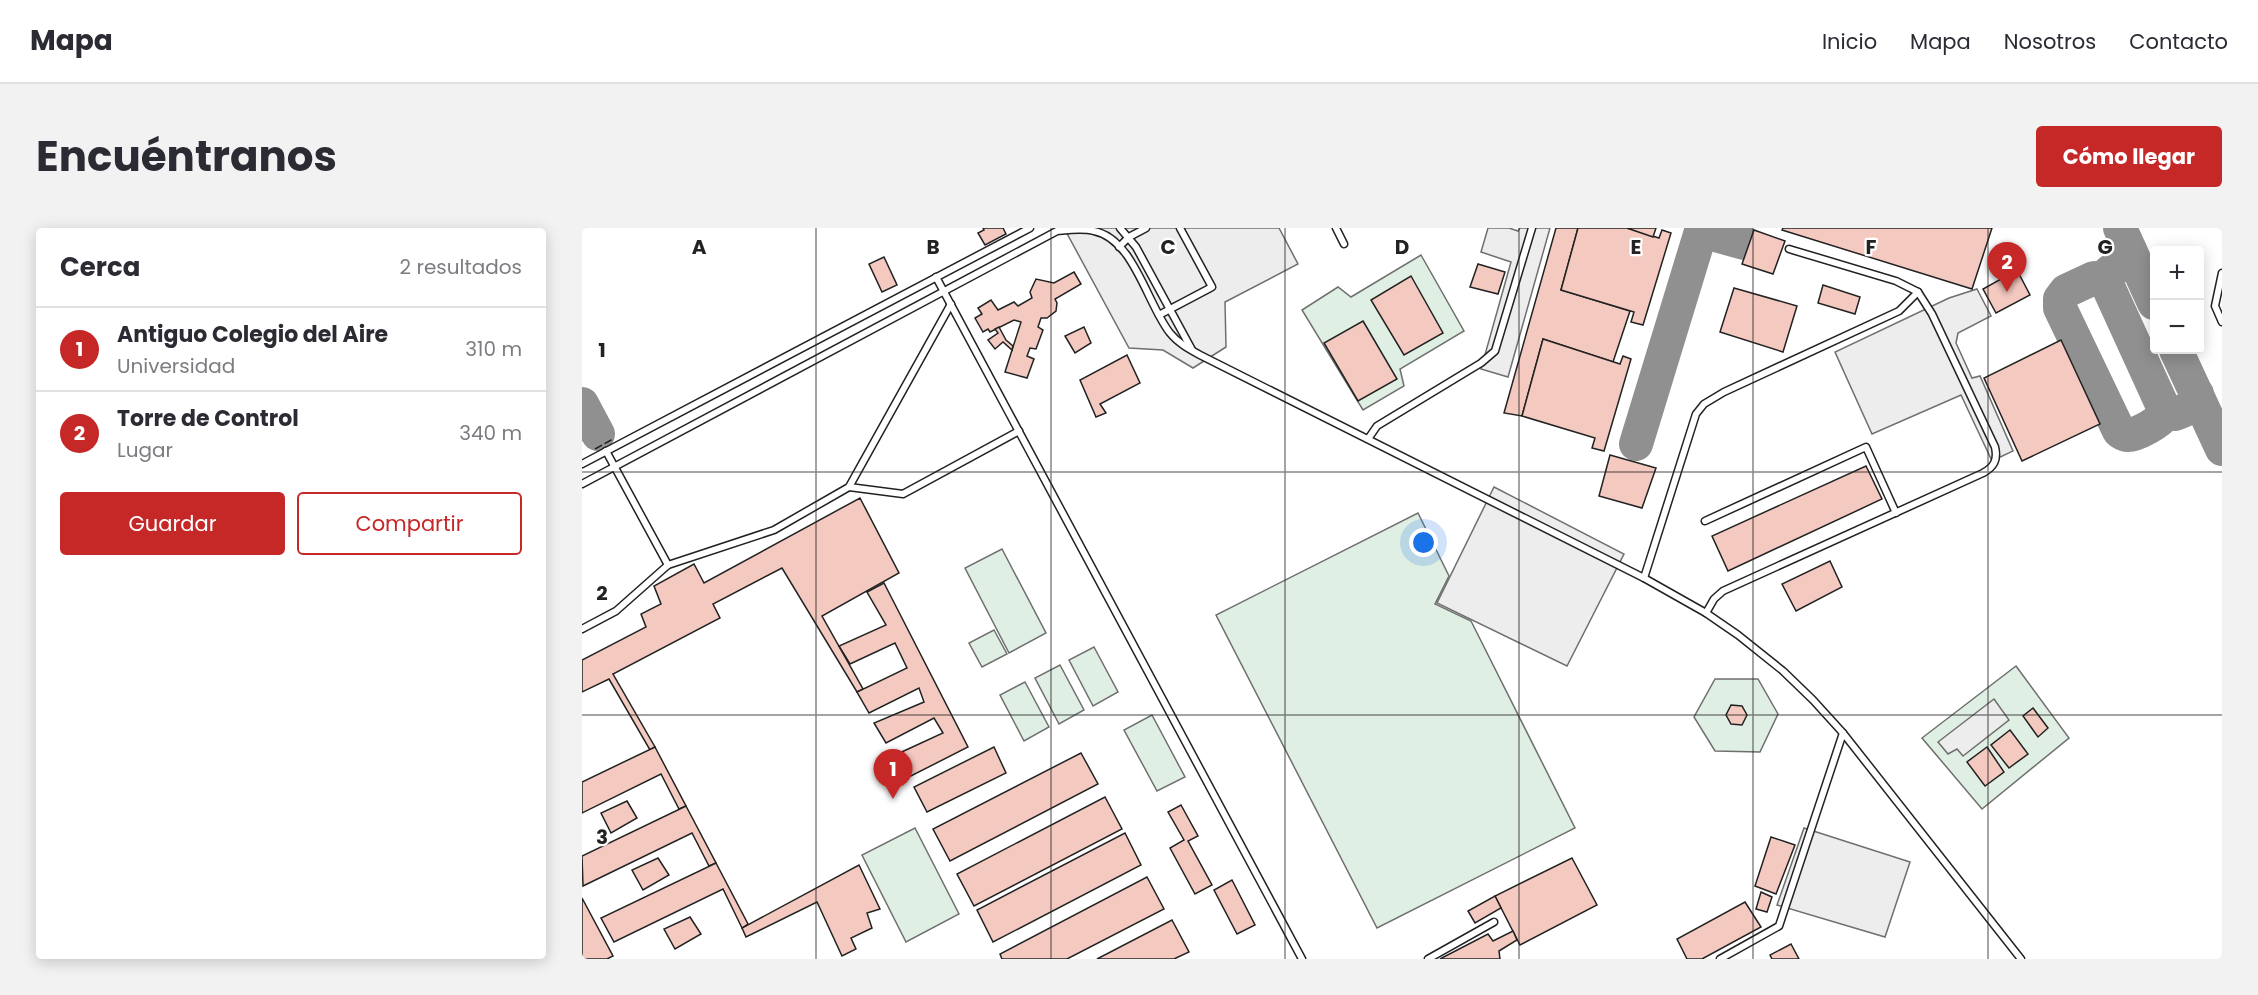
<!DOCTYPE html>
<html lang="es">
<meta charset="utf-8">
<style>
:root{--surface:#fff;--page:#f2f2f3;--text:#2b2b33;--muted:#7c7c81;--line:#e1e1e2;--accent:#c62828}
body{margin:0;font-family:Poppins,sans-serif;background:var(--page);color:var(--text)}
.controls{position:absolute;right:18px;top:18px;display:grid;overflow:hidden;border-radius:6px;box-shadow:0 3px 15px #0003}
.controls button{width:54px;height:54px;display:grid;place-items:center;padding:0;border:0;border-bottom:2px solid var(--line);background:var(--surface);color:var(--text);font:30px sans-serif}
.you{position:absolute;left:842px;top:315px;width:21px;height:21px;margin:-15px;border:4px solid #fff;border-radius:50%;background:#1a73e8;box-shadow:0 0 0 9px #1a73e833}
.badge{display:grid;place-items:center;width:39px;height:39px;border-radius:50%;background:var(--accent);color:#fff;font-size:20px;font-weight:700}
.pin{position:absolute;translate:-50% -50px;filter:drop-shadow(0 2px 3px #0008)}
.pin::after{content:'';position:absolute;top:32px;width:21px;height:18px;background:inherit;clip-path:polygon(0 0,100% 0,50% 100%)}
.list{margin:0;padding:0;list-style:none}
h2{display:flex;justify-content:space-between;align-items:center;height:78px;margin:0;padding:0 24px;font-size:26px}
h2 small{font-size:20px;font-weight:400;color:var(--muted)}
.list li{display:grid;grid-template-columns:39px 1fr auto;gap:18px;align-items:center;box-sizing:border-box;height:84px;padding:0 24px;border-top:2px solid var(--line)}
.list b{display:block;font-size:22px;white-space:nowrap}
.list p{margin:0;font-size:20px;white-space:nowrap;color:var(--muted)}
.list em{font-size:20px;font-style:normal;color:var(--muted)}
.actions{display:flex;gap:12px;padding:18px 24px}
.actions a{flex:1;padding:14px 0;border:2px solid var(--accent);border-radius:6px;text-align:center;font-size:21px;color:var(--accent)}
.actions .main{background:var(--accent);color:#fff}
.map{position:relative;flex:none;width:1640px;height:731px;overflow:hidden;border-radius:6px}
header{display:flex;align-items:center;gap:36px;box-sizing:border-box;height:84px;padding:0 30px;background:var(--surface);border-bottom:2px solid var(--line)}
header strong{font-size:28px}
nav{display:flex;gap:33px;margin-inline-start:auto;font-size:21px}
.intro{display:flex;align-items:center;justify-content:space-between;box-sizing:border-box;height:144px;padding:0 36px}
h1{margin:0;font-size:42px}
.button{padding:15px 27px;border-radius:6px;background:var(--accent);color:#fff;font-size:21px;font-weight:700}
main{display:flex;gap:36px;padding:0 36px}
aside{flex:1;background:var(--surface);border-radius:6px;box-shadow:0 3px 15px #0003}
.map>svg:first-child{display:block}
</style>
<header>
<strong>Mapa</strong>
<nav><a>Inicio</a><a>Mapa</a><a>Nosotros</a><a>Contacto</a></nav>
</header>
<div class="intro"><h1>Encuéntranos</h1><a class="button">Cómo llegar</a></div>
<main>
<aside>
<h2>Cerca<small>2 resultados</small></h2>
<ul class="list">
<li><span class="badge">1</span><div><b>Antiguo Colegio del Aire</b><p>Universidad</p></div><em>310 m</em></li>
<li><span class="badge">2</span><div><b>Torre de Control</b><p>Lugar</p></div><em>340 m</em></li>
</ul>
<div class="actions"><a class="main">Guardar</a><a>Compartir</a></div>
</aside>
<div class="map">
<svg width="1640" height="731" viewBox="0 0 1640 731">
<rect width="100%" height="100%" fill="#fff"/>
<g fill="#e0efe3" stroke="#6f6f6f" stroke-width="1.5">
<polygon points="839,27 882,103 818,141 822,158 781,182 720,82 756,59 769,69"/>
<polygon points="836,285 867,348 853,376 889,393 993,600 795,700 634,387"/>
<polygon points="420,321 464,405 427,425 383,340"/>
<polygon points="412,402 425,426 400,439 387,415"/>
<polygon points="512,419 536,464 511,478 487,432"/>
<polygon points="478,437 502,482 477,496 453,450"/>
<polygon points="1434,438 1487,510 1400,581 1340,510"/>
<polygon points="1133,451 1176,451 1196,486 1178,524 1133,523 1112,489"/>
<polygon points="443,454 467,499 442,513 418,467"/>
<polygon points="570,487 603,549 575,563 542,502"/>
<polygon points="333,600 377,686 324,714 280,627"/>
</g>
<g fill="#ededed" stroke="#6f6f6f" stroke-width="1.5">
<polygon points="482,0 697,0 716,36 643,74 644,119 611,140 581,122 547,120"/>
<polygon points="906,0 927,0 936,3 938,0 968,0 926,149 899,141 929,34 899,24"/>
<polygon points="1395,61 1409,88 1376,105 1374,115 1390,150 1398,148 1431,223 1410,233 1379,167 1290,206 1253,124 1367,70"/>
<polygon points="912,259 1042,326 985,438 855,375"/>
<polygon points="1412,471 1427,492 1381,528 1375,521 1366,526 1356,514"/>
<polygon points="1222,600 1328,634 1303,709 1195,677"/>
</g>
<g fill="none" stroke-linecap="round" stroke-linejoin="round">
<g stroke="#909090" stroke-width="34">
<polyline points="1538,0 1572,75"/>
<polyline points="1119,3 1162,15"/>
<path d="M1548,22C1551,42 1523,35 1524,54L1582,181L1593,186C1603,182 1616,179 1615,166"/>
<path d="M1525,57L1520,52L1512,50L1484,63L1478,71V80L1537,203C1540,205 1542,207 1546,207C1555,207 1578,194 1582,187V181"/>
<polyline points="1594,122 1640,221"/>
<polyline points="0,176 16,206"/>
<polyline points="1054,216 1120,0"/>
</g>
</g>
<g fill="#f3c9c0" stroke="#222" stroke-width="1.5">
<polygon points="401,0 421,0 424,6 403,17 396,5 402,2"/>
<polygon points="974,0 996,0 979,62 1048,83 1031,134 961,111 940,188 922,185"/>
<polygon points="996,0 1045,0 1077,10 1080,2 1089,5 1061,97 1049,94 1052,84 979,62"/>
<polygon points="1045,0 1074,0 1071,9"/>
<polygon points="1201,0 1410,0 1390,61 1200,2"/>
<polygon points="1172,2 1203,13 1191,46 1160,36"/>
<polygon points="302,29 315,57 300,64 287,36"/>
<polygon points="896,36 923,44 916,66 888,59"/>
<polygon points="1435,42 1448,67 1414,85 1401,61"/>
<polygon points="492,44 499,56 473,71 475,75 474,83 465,90 459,90 456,99 461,102 454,121 448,120 445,128 452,131 445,150 423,144 439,94 432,92 408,104 406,101 401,104 393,90 400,86 396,80 409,72 416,82 432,74 436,78 450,70 448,64 454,51 472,55"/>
<polygon points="829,48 861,105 822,127 789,72"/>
<polygon points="1241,57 1278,69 1273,86 1236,75"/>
<polygon points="1152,60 1215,78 1201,124 1138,104"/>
<polygon points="781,93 815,151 776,173 742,115"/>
<polygon points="417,99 424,112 431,118 430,122 421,114 413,121 406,112 416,105 413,101"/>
<polygon points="502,99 509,115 493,125 483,108"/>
<polygon points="961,111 1038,136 1041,128 1049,131 1022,223 1010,220 1013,210 940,188"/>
<polygon points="1479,112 1518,196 1440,233 1402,150"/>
<polygon points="545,127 558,155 518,176 524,185 514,189 498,152"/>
<polygon points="1028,227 1074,240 1060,280 1017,268"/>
<polygon points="1284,238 1300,271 1146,343 1130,308"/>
<polygon points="278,270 317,345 240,388 281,461 275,464 200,340 131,376 138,390 31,446 73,519 68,522 27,451 0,464 0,432 64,399 59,386 79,376 72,358 112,336 122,355"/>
<polygon points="1248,333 1260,359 1214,383 1200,356"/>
<polygon points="302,355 386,519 321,552 311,528 361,505 352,490 304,515 292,495 342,474 337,460 287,485 275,464 325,440 313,415 268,436 257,418 304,397 285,364"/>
<polygon points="1149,477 1160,478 1165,487 1160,497 1149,496 1144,487"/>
<polygon points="1451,480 1466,500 1456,509 1441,488"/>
<polygon points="1428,502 1446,526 1427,540 1409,517"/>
<polygon points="73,519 104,578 97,581 79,546 0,585 0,554"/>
<polygon points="412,519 424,545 345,584 332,559"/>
<polygon points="1405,519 1422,544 1403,558 1385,534"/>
<polygon points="499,525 516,556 368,633 351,601"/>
<polygon points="523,569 540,601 392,678 375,646"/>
<polygon points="45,573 55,590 29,605 19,585"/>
<polygon points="599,577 616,608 606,613 630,657 613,666 588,620 602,612 586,584"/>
<polygon points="104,578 134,635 127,638 110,605 1,658 0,628"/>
<polygon points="543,605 559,637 411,714 395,682"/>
<polygon points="1189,609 1213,617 1194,666 1173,658"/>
<polygon points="76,630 87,647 61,662 50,642"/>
<polygon points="990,630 1015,677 938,717 913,668"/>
<polygon points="134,635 166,696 160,700 141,661 32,714 19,690"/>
<polygon points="277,637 298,681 285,685 290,700 269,710 274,721 260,728 235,674 164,709 160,700"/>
<polygon points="565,649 582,681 485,731 420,731 418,726"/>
<polygon points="650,652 673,697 655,706 632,662"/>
<polygon points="1179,664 1190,669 1185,684 1174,681"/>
<polygon points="913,668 919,680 893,695 886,683"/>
<polygon points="0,670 31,728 25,731 0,731"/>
<polygon points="1163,674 1179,699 1120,731 1105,731 1095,711"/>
<polygon points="108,689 119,706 93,721 82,701"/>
<polygon points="590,692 607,724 592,731 515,731"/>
<polygon points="931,703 935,712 917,723 918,731 858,731 906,706 911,713"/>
<polygon points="1209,716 1217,731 1190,731 1188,727"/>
</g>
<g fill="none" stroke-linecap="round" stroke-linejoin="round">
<g stroke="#222" stroke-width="9">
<g id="lane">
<polyline points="538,0 554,19 610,122"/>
<polyline points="754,0 762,16"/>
<polyline points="537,19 547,9 564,0"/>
<polyline points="1640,45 1633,78 1640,94"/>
<polyline points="354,49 720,731"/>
<polyline points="577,87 630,59 598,0"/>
<polyline points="786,211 795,198 899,135 913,123 950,0"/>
<polyline points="24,223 86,337"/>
<polyline points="0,236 448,0"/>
<path d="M0,256L475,3C487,2 500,0 512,3C552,11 565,76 588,105C596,115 607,121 618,127L1062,350L1124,385L1156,407L1201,443L1231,472L1261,505L1439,731"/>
<polyline points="267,259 321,266 437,203"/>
<polyline points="1123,293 1284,219 1314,285"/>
<polyline points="1062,350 1114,186 1122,176 1142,164 1317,83 1336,64 1314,53 1207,21"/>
<path d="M1124,385L1132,371L1141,363L1401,245C1412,239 1416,232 1413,219L1350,86L1336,64"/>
<polyline points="0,401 34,383 86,337 192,302 267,259 369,76"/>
<polyline points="846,731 912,694"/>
<polyline points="1138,731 1197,698 1261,505"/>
</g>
</g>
<use href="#lane" stroke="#fff" stroke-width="6"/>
<polyline stroke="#222" stroke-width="1.5" stroke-dasharray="8 3" stroke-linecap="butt" points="13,221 31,211"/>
</g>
<path fill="none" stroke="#222" stroke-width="1.5" stroke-opacity="0.55" d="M234,0V731M469,0V731M703,0V731M937,0V731M1171,0V731M1406,0V731M0,244H1640M0,487H1640"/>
<g font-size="20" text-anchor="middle" font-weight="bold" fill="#222" stroke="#fff" stroke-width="4.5" stroke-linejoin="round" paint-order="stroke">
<text x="117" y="26">A</text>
<text x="351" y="26">B</text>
<text x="586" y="26">C</text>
<text x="820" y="26">D</text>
<text x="1054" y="26">E</text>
<text x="1289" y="26">F</text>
<text x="1523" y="26">G</text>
<text x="20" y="129">1</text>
<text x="20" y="372">2</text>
<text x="20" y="616">3</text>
</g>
</svg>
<div class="controls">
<button>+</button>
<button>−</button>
</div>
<div class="you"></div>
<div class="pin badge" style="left:311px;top:571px">1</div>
<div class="pin badge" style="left:1425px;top:64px">2</div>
</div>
</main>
